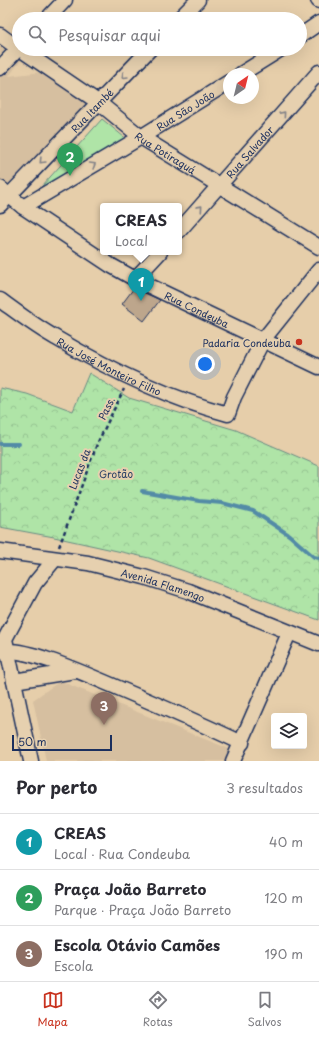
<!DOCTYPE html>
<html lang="pt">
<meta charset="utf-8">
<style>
:root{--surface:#fff;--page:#f7f7f7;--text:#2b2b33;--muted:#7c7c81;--line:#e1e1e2;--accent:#c8321e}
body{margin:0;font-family:"Playpen Sans",sans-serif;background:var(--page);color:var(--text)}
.controls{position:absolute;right:12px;bottom:12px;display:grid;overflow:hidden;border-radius:4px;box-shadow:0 4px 16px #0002}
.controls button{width:36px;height:36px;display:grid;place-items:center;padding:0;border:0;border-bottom:1px solid var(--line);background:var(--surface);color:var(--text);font:20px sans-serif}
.compass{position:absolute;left:223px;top:68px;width:36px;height:36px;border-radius:50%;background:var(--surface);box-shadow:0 4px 16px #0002;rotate:35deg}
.scale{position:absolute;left:12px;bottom:10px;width:100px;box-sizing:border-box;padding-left:4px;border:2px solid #1b2f5e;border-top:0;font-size:11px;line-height:14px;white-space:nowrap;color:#1b2f5e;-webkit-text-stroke:3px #e6d0af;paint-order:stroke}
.you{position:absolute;left:205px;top:364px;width:14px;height:14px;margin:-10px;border:3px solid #fff;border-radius:50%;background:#1a73e8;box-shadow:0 0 0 6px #1a73e833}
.badge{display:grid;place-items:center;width:26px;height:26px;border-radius:50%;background:var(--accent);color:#fff;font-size:13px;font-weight:700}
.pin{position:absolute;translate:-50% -33px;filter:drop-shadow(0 1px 2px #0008)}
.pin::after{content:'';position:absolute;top:21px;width:14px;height:12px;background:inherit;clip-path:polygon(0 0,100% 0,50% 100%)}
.popup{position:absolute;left:100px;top:203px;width:82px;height:52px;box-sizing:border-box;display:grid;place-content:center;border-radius:4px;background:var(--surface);filter:drop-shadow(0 1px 3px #0005);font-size:13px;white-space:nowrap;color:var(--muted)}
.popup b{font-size:15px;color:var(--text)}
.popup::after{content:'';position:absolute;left:50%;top:100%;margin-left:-8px;border:8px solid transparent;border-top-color:var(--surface)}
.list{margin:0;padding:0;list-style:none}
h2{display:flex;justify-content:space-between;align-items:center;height:52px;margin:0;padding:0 16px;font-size:17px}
h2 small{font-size:13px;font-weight:400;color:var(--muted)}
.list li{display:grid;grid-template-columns:26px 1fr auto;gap:12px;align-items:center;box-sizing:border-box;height:56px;padding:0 16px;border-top:1px solid var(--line)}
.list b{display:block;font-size:15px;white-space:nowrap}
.list p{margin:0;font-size:13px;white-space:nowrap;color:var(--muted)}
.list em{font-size:13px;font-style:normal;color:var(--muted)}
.icon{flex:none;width:22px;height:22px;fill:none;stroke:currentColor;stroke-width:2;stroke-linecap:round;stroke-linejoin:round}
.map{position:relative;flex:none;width:319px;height:761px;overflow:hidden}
.search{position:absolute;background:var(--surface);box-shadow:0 4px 16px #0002;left:12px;right:12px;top:12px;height:44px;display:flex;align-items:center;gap:10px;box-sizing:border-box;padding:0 14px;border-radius:22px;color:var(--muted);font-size:15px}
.sheet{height:220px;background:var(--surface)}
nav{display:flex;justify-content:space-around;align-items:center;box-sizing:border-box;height:56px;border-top:1px solid var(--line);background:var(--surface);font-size:11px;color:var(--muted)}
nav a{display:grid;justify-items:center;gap:2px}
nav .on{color:var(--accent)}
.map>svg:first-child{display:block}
</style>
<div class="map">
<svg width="319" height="761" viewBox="0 0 319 761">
<defs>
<pattern id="forest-crowns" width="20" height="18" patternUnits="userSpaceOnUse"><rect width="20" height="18" fill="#afe4a7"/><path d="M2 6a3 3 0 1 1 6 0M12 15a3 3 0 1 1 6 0" fill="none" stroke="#96c492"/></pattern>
</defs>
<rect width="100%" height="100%" fill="#e6ceaa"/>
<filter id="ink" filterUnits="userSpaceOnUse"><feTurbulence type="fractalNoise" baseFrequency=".025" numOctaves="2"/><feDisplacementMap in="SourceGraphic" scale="8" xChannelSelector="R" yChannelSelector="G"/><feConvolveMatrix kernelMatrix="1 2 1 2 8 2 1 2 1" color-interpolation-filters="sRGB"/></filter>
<g filter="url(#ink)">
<g fill="#d6bfa0">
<polygon points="0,37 25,55 9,76 50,71 98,102 10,195 0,188"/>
<polygon points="60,681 232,750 227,761 46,761 33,700"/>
</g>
<polygon fill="url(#forest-crowns)" stroke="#658a82" points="89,373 129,398 236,430 319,466 319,620 149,558 54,537 0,527 0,388 27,394 73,411"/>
<polygon fill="#afe4a7" stroke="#658a82" points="102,119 135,146 34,210 25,205"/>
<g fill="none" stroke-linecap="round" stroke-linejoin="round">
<g stroke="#538ba6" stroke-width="4">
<polyline points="0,444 19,444"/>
<polyline points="142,491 199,501 222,503 253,511 289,535 314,557 319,558"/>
</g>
</g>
<polygon fill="#bda68c" stroke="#1b2f5e" points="134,288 160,300 144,321 122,304"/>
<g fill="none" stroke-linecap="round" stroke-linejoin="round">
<g stroke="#1b2f5e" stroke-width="17">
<g id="minor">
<polyline points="318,0 319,1"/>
<polyline points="47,19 65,0"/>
<polyline points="179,19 198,0"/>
<polyline points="0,35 19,49"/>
<polyline points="300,36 319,23"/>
<path id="s1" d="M20,49L98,102L141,137L319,247"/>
<polyline points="0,68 19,48"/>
<polyline points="241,74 281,49"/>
<path id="s2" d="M0,188L23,207L110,265L135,279L319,367"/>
<path id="s3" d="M0,205L150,49"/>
<path id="s4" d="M23,207L141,137L229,82"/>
<path id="s5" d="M179,231L319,72"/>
<polyline points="135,279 160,252"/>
<path id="s6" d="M0,300C18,313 36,327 56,338C110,370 167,398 228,414L234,397L263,340L319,270"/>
<path id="s7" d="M0,551L88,563L144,577L188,591L319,644"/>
<path d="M0,652C23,645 92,677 116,687C158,705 200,723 242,743"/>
<polyline points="14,681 75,671"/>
<polyline points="31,761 5,639 35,583 55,559"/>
<polyline points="233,761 289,633"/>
</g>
</g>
<polyline stroke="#1b2f5e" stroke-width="2.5" stroke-dasharray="4 3" stroke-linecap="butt" points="59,547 97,444 124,389"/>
<use href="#minor" stroke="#e6d0af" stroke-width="14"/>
</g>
<defs><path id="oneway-chevron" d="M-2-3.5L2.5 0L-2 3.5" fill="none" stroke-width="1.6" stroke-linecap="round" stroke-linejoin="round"/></defs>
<g stroke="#808086">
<use href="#oneway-chevron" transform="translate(124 76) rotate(134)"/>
<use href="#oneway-chevron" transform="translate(283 114) rotate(-49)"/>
<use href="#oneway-chevron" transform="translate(42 161) rotate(134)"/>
<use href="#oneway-chevron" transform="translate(93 165) rotate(-31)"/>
<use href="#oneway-chevron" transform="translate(200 208) rotate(-48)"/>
</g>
</g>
<circle fill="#c8321e" stroke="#e6d0af" stroke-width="1.5" cx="299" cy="342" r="4"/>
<g text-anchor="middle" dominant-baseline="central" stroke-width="4" stroke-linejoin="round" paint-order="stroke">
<g font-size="10" fill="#1b2f5e" stroke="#e6d0af">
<text stroke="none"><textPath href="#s4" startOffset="189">Rua São João</textPath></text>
<text stroke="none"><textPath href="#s3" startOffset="132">Rua Itambé</textPath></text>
<text stroke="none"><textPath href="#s1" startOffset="179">Rua Potiraguá</textPath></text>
<text stroke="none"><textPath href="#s5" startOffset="106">Rua Salvador</textPath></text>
<text stroke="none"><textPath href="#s2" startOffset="232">Rua Condeuba</textPath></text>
<text stroke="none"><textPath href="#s6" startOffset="128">Rua José Monteiro Filho</textPath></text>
<text transform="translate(106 408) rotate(-64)">Pass.</text>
<text transform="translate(79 469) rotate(-69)">Lucas da</text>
<text stroke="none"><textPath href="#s7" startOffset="167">Avenida Flamengo</textPath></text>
</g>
<g font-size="10" fill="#1b2f5e" stroke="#e6d0af" text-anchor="end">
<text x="291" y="342">Padaria Condeuba</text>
</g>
<g font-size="10" fill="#2a4165" stroke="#e6d0af">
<text x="116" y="473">Grotão</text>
</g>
</g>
</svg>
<div class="controls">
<button><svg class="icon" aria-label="layers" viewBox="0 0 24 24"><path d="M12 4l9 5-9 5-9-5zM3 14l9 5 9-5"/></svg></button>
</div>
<svg class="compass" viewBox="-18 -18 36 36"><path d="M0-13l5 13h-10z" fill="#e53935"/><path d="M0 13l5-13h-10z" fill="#7c7c81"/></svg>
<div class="scale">50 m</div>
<div class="you"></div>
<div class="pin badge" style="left:141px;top:301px;background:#0f9aa8">1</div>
<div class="popup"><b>CREAS</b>Local</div>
<div class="pin badge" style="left:70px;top:176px;background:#2e9e5b">2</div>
<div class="pin badge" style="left:104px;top:725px;background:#8d6e63">3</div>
<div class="search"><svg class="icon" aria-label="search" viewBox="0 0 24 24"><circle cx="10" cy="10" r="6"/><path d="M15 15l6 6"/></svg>Pesquisar aqui</div>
</div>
<section class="sheet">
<h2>Por perto<small>3 resultados</small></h2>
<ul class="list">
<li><span class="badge" style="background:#0f9aa8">1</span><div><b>CREAS</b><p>Local · Rua Condeuba</p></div><em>40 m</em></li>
<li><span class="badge" style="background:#2e9e5b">2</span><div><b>Praça João Barreto</b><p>Parque · Praça João Barreto</p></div><em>120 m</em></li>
<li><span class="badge" style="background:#8d6e63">3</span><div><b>Escola Otávio Camões</b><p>Escola</p></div><em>190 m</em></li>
</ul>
</section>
<nav>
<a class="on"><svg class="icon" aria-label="map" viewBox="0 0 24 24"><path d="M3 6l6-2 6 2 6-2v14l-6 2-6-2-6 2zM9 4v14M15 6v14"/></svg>Mapa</a>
<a><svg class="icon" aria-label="directions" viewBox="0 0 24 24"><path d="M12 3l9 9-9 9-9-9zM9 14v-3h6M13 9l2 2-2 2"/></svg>Rotas</a>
<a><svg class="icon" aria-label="saved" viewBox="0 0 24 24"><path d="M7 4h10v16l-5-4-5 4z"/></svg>Salvos</a>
</nav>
